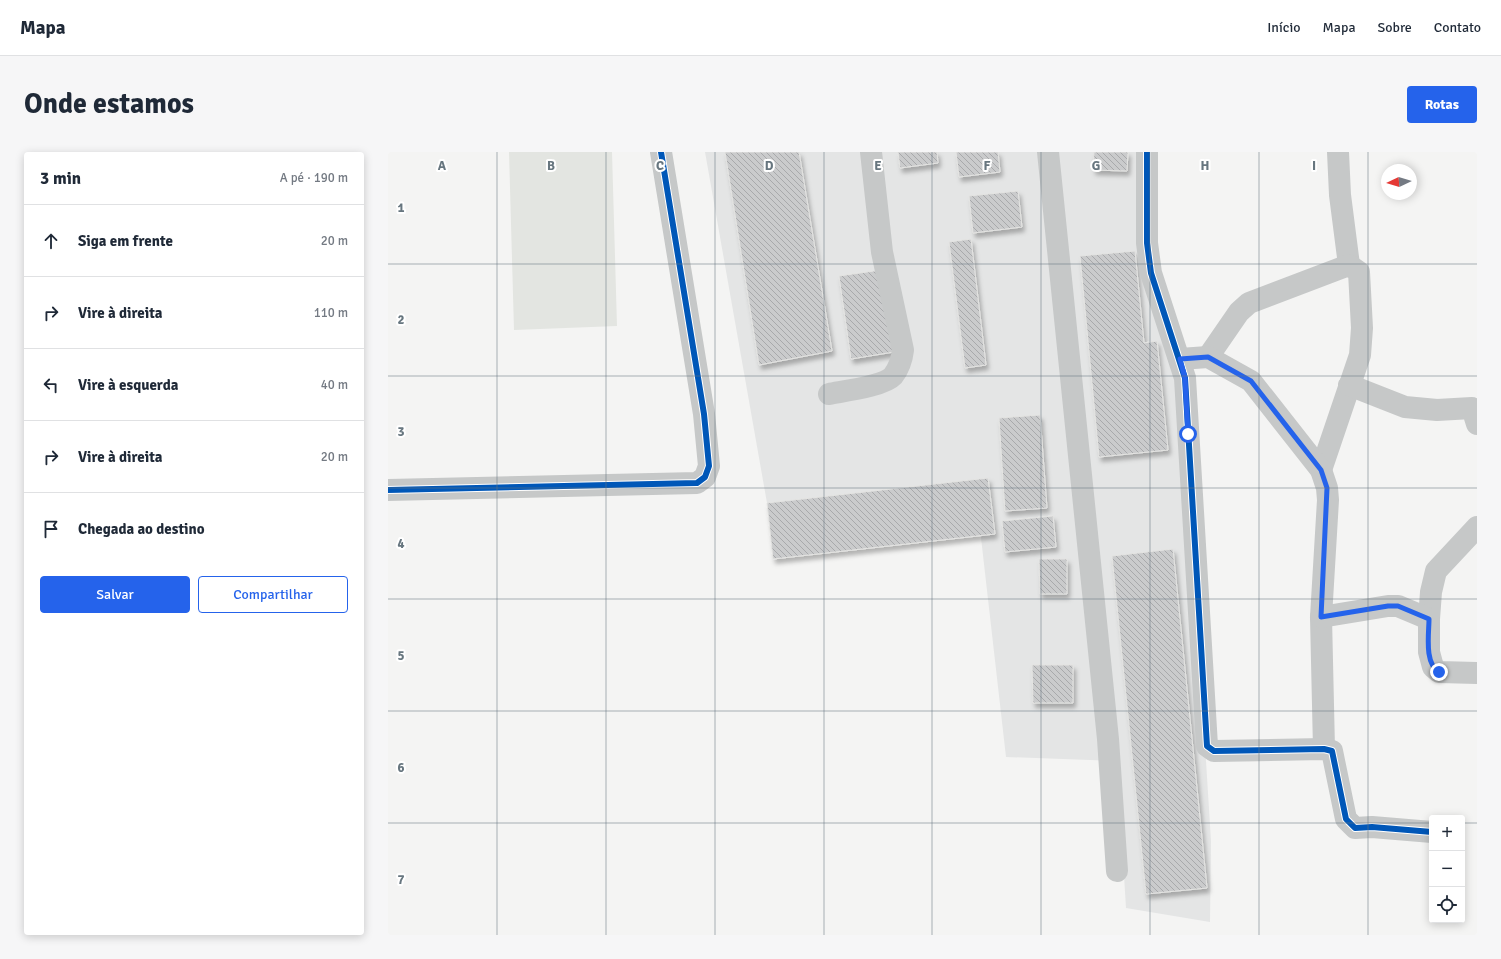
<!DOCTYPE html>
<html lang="pt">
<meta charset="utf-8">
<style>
:root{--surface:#fff;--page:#f6f6f7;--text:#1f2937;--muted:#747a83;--line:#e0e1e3;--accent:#2563eb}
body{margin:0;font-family:Signika,sans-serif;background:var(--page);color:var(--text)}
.controls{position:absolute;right:12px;bottom:12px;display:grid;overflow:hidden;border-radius:4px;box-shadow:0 2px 10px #0003}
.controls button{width:36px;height:36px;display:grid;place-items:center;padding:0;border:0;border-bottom:1px solid var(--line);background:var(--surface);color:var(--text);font:20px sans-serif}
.compass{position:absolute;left:993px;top:12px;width:36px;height:36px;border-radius:50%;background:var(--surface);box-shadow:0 2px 10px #0003;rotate:266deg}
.stop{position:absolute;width:12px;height:12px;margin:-9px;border:3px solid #2563eb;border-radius:50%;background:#fff}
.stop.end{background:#2563eb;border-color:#fff;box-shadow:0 1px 4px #0008}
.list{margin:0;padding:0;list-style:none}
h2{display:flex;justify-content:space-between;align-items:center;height:52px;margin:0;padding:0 16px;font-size:17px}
h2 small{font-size:13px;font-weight:400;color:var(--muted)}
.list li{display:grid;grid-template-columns:26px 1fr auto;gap:12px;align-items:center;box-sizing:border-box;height:72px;padding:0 16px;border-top:1px solid var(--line)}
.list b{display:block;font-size:15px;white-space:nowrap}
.list em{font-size:13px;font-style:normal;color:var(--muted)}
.actions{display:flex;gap:8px;padding:12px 16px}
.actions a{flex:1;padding:9px 0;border:1px solid var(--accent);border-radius:4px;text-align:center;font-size:14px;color:var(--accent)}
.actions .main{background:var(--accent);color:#fff}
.icon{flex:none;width:22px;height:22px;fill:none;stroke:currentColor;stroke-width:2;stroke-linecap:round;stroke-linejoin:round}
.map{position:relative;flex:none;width:1089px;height:783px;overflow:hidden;border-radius:4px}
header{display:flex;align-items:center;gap:24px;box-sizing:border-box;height:56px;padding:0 20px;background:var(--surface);border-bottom:1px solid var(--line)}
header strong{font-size:19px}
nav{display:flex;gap:22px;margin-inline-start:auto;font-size:14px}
.intro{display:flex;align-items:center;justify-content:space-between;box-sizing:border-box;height:96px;padding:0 24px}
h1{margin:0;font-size:28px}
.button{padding:10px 18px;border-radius:4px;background:var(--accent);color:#fff;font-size:14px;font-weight:700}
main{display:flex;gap:24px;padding:0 24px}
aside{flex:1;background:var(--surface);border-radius:4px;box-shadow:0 2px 10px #0003}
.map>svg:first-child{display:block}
</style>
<header>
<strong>Mapa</strong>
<nav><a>Início</a><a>Mapa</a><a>Sobre</a><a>Contato</a></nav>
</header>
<div class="intro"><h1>Onde estamos</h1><a class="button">Rotas</a></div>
<main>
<aside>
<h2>3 min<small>A pé · 190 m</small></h2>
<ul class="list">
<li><svg class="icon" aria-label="ahead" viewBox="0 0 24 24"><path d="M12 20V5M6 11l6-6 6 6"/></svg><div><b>Siga em frente</b></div><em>20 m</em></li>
<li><svg class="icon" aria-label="right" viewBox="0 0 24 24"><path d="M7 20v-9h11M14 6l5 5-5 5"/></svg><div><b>Vire à direita</b></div><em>110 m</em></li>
<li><svg class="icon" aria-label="left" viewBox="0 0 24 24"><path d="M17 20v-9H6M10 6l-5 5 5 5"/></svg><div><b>Vire à esquerda</b></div><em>40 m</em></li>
<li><svg class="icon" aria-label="right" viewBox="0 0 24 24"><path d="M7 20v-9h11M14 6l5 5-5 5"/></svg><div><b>Vire à direita</b></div><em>20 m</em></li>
<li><svg class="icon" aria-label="arrive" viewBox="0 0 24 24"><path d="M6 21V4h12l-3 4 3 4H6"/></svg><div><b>Chegada ao destino</b></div></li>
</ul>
<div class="actions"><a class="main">Salvar</a><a>Compartilhar</a></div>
</aside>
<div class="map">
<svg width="1089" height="783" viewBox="0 0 1089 783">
<defs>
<pattern id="building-back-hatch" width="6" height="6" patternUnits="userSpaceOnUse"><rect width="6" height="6" fill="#cacbcc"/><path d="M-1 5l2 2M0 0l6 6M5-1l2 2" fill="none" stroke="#a8a9ab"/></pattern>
<filter id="shadow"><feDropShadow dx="2.5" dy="4.5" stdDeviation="2" flood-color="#0004"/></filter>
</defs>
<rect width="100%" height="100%" fill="#f4f4f3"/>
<polygon fill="#e4e5e5" points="317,0 756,0 755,89 794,226 823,689 822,770 738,756 729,609 618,605 592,377 385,407 379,351"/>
<polygon fill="#e3e5e1" points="121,0 224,0 229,174 126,178"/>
<g fill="url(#building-back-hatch)" stroke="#e4e4e2" filter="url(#shadow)">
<polygon points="337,0 411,0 444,199 371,213"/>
<polygon points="510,0 549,0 550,11 512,16"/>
<polygon points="568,0 610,0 612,20 571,25"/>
<polygon points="706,0 740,0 739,19 705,18"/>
<polygon points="630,39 634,75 585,81 581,44"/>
<polygon points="583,87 598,213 577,216 561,90"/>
<polygon points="747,99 756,191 769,189 780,298 711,305 692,104"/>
<polygon points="493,118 506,200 463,207 451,124"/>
<polygon points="652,263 659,356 617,359 611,266"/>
<polygon points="600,326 607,382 385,407 379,351"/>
<polygon points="665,364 668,395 617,400 614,369"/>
<polygon points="785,397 819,736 758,742 724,404"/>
<polygon points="651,407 679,407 679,442 652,442"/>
<polygon points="644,513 685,513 685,551 645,551"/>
</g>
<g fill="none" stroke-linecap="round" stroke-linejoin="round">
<g stroke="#c6c8c8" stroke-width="22">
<polyline points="660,0 720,587 729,719"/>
<polyline points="759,0 759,91 763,121 797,226 819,594 826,599 936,597 944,599 958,667 967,676 984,675 1044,680"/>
<polyline points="950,0 952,43 961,113"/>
<polyline points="820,205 851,160 861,151 953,116 961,113 971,120 974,176 972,203 933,318"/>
<polyline points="792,207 820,205 863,229 933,318 939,336 940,348 933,465 936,597"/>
<polyline points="961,233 1017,255 1049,258 1084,256 1089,272"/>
<path d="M441,242C456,239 496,234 505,224C511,216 514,207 515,198L494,100L483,0"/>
<polyline points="0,338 309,331 317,325 321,314 316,262 273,0"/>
<polyline points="1089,375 1048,419 1043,440 1041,467 1041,500 1045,515 1051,520 1089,521"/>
<polyline points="933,465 1000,454 1010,454 1041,467"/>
</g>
<g stroke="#fff" stroke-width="8">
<g id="cycleway">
<polyline points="759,0 759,91 763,121 797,226 819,594 826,599 936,597 944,599 958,667 967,676 984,675 1044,680"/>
<polyline points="0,338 309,331 317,325 321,314 316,262 273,0"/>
</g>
</g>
<use href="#cycleway" stroke="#0057b8" stroke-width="6"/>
</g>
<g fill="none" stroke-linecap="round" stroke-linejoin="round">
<path stroke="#2563eb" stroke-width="5" d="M800,282L797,226L792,207L820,205L863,229L933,318L939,336L933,465L1000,454H1010L1041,467C1041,482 1036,511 1051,520"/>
</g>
<path fill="none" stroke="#67767f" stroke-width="1" stroke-opacity="0.55" d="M109,0V783M218,0V783M327,0V783M436,0V783M544,0V783M653,0V783M762,0V783M871,0V783M980,0V783M0,112H1089M0,224H1089M0,336H1089M0,447H1089M0,559H1089M0,671H1044M1074,671H1089"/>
<g font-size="13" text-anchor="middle" font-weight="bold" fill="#67767f" stroke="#fff" stroke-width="4" stroke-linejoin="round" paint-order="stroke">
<text x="54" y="18">A</text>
<text x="163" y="18">B</text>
<text x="272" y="18">C</text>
<text x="381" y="18">D</text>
<text x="490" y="18">E</text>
<text x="599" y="18">F</text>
<text x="708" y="18">G</text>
<text x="817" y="18">H</text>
<text x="926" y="18">I</text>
<text x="13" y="60">1</text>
<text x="13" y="172">2</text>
<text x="13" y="284">3</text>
<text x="13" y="396">4</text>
<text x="13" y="508">5</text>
<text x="13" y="620">6</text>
<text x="13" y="732">7</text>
</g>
</svg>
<div class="controls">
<button>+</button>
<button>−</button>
<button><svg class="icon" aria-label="locate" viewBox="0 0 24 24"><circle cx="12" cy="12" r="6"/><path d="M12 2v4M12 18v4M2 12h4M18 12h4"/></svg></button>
</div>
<svg class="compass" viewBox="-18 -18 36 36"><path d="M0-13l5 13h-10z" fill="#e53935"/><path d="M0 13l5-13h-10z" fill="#747a83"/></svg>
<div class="stop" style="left:800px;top:282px"></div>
<div class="stop end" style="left:1051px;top:520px"></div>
</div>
</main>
